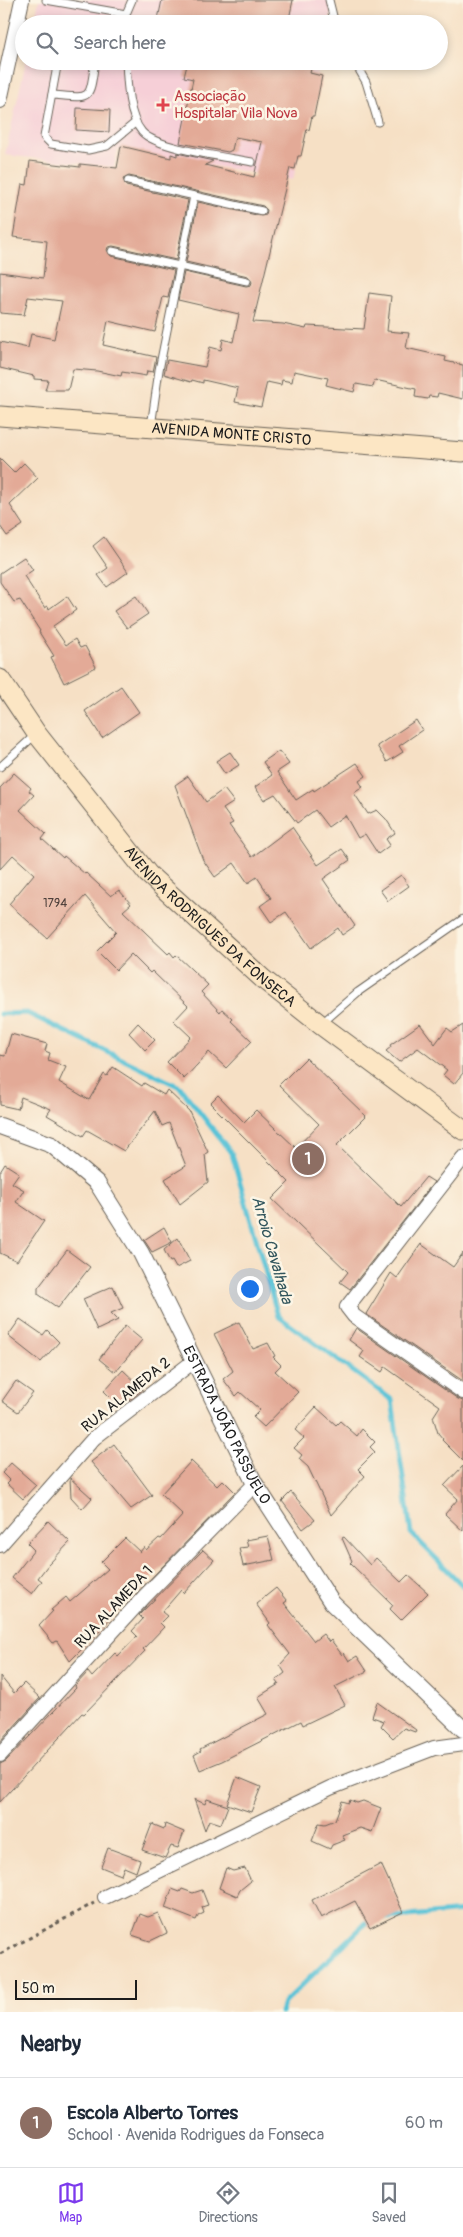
<!DOCTYPE html>
<meta charset="utf-8">
<style>
:root{--surface:#fff;--page:#f2f2f3;--text:#1f2937;--muted:#747a83;--line:#e0e1e3;--accent:#7c3aed}
body{margin:0;font-family:Pangolin,sans-serif;background:var(--page);color:var(--text)}
.scale{position:absolute;left:15px;bottom:12px;width:122px;box-sizing:border-box;padding-left:5px;border:2px solid #1c1c1c;border-top:0;font-size:14px;line-height:18px;white-space:nowrap;color:#1c1c1c;-webkit-text-stroke:4px #fcf5e5;paint-order:stroke}
.you{position:absolute;left:249px;top:1288px;width:18px;height:18px;margin:-12px;border:4px solid #fff;border-radius:50%;background:#1a73e8;box-shadow:0 0 0 8px #1a73e833}
.badge{display:grid;place-items:center;width:32px;height:32px;border-radius:50%;background:var(--accent);color:#fff;font-size:16px;font-weight:700}
.pin{position:absolute;translate:-50% -50%;border:2px solid #fff;box-shadow:0 1px 5px #0006}
.list{margin:0;padding:0;list-style:none}
h2{display:flex;justify-content:space-between;align-items:center;height:65px;margin:0;padding:0 20px;font-size:21px}
h2 small{font-size:16px;font-weight:400;color:var(--muted)}
.list li{display:grid;grid-template-columns:32px 1fr auto;gap:15px;align-items:center;box-sizing:border-box;height:90px;padding:0 20px;border-top:1px solid var(--line)}
.list b{display:block;font-size:19px;white-space:nowrap}
.list p{margin:0;font-size:16px;white-space:nowrap;color:var(--muted)}
.list em{font-size:16px;font-style:normal;color:var(--muted)}
.icon{flex:none;width:28px;height:28px;fill:none;stroke:currentColor;stroke-width:2;stroke-linecap:round;stroke-linejoin:round}
.map{position:relative;flex:none;width:463px;height:2012px;overflow:hidden}
.search{position:absolute;background:var(--surface);box-shadow:0 2px 8px #0003;left:15px;right:15px;top:15px;height:55px;display:flex;align-items:center;gap:12px;box-sizing:border-box;padding:0 18px;border-radius:28px;color:var(--muted);font-size:19px}
.sheet{height:155px;background:var(--surface)}
nav{display:flex;justify-content:space-around;align-items:center;box-sizing:border-box;height:70px;border-top:1px solid var(--line);background:var(--surface);font-size:14px;color:var(--muted)}
nav a{display:grid;justify-items:center;gap:2px}
nav .on{color:var(--accent)}
.map>svg:first-child{display:block}
</style>
<div class="map">
<svg width="463" height="2012" viewBox="0 0 463 2012">
<rect width="100%" height="100%" fill="#fcf5e5"/>
<filter id="ink" filterUnits="userSpaceOnUse"><feTurbulence type="fractalNoise" baseFrequency=".02" numOctaves="2"/><feDisplacementMap in="SourceGraphic" scale="10" xChannelSelector="R" yChannelSelector="G"/><feConvolveMatrix kernelMatrix="1 2 1 2 8 2 1 2 1" color-interpolation-filters="sRGB"/></filter>
<filter id="wash" filterUnits="userSpaceOnUse"><feTurbulence type="fractalNoise" baseFrequency=".0096" numOctaves="4" result="noise"/><feDisplacementMap in="SourceGraphic" scale="20" xChannelSelector="R" yChannelSelector="G"/><feGaussianBlur stdDeviation="1.12" result="paint"/><feColorMatrix in="noise" values="0 0 0 0 0 0 0 0 0 0 0 0 0 0 0 0 0 1.4 0 .05"/><feComposite in="paint" operator="in"/></filter>
<g filter="url(#wash)">
<rect width="100%" height="100%" fill="#f6e0c5"/>
<g fill="#f6cfd7">
<polygon points="39,0 334,0 329,24 34,24"/>
<polygon points="26,61 320,61 293,180 118,149 114,167 5,155"/>
</g>
<g fill="none" stroke-linecap="round" stroke-linejoin="round">
<g stroke="#5ac3d7" stroke-width="5">
<polyline points="0,1014 27,1013 180,1087 232,1154 278,1316 392,1400 411,1533 463,1586"/>
<polyline points="386,1918 463,1911"/>
<polyline points="281,2012 284,2003 370,1919"/>
</g>
</g>
<g id="blocks">
<g fill="#e3aa97">
<polygon points="162,0 293,0 288,24 157,24"/>
<polygon points="188,61 313,61 310,73 322,76 314,116 312,116 309,130 307,129 301,156 298,156 295,169 290,168 253,322 283,324 306,329 307,326 364,329 369,293 391,296 387,331 409,333 406,348 446,357 445,361 463,365 463,399 438,393 437,397 429,396 428,399 415,397 416,389 375,380 373,387 356,384 354,392 326,385 328,378 294,371 292,382 282,380 281,385 267,382 261,407 235,402 238,388 203,380 203,383 192,380 191,382 164,374 167,360 205,367 210,347 221,350 223,339 233,342 239,314 178,300 184,272 246,286 251,285 252,282 248,276 186,262 198,202 261,216 266,215 267,210 263,206 129,176 123,179 126,186 188,200 176,260 113,246 108,247 107,250 111,256 174,270 168,298 163,297 155,332 108,321 103,345 156,357 153,372 147,371 146,376 122,372 121,376 97,371 73,369 68,390 45,390 48,380 34,379 34,376 0,368 0,342 28,348 31,334 54,339 62,301 28,297 24,315 0,313 0,272 43,278 47,241 13,237 22,184 27,185 30,161 80,167 80,164 117,168 121,146 171,158 171,154 177,156 177,153 213,161 205,165 254,177 262,142 235,137 232,150 228,152 180,143 193,79 184,77"/>
<polygon points="77,108 110,110 109,132 76,130"/>
<polygon points="0,459 14,473 24,463 38,478 10,505 23,525 7,536 0,526"/>
<polygon points="104,537 128,572 107,587 98,575 108,568 93,546"/>
<polygon points="24,557 33,570 24,576 45,608 48,606 49,609 67,596 76,610 53,626 66,645 75,639 80,648 85,646 96,667 64,683 51,657 54,656 39,632 40,631 20,600 14,602 0,582 0,573"/>
<polygon points="136,596 148,614 127,628 114,611"/>
<polygon points="121,686 139,712 102,738 85,711"/>
<polygon points="416,720 422,730 399,746 403,752 387,762 377,746"/>
<polygon points="279,751 289,764 277,772 296,800 313,789 314,791 357,763 366,776 359,781 363,787 354,793 368,814 377,810 386,819 395,833 386,839 390,845 378,854 365,834 358,838 345,815 328,827 315,810 297,823 275,794 264,800 255,787 272,775 263,762"/>
<polygon points="230,752 239,765 225,774 216,761"/>
<polygon points="14,773 31,788 29,791 34,795 20,810 46,834 42,839 63,858 64,856 85,874 86,873 111,896 119,890 131,904 123,911 168,954 170,952 174,957 176,955 208,985 201,992 220,1012 222,1009 233,1019 231,1021 252,1041 226,1068 209,1052 184,1079 167,1062 191,1037 174,1021 188,1006 152,971 150,973 131,954 116,970 97,951 116,932 85,896 47,938 9,904 34,874 13,855 0,869 0,788"/>
<polygon points="188,776 206,802 224,789 234,802 223,809 233,823 229,825 252,857 292,827 318,865 342,849 350,860 323,879 355,926 342,935 338,928 311,948 286,912 271,922 260,906 271,898 257,877 248,883 234,863 215,877 203,860 175,785"/>
<polygon points="401,875 409,886 388,901 380,890"/>
<polygon points="138,1023 155,1040 145,1050 129,1033"/>
<polygon points="420,1024 435,1044 447,1028 452,1032 463,1025 463,1073 454,1084 443,1075 447,1070 418,1048 399,1062 386,1051 391,1047 390,1045"/>
<polygon points="11,1034 47,1044 45,1051 50,1053 48,1060 66,1067 59,1082 89,1100 104,1074 107,1076 113,1067 142,1086 144,1083 164,1095 167,1090 189,1111 208,1152 205,1154 208,1182 180,1204 165,1179 186,1166 169,1123 162,1126 155,1111 124,1151 87,1130 83,1136 47,1115 51,1109 21,1097 18,1109 0,1105 0,1055 5,1056"/>
<polygon points="306,1058 366,1116 337,1145 401,1207 426,1177 434,1182 350,1289 340,1282 348,1272 272,1199 289,1182 210,1103 218,1095 244,1122 256,1110 296,1148 319,1124 279,1085"/>
<polygon points="5,1164 19,1173 12,1183 24,1190 16,1202 44,1221 17,1261 0,1253 0,1172"/>
<polygon points="164,1227 172,1242 152,1252 144,1240"/>
<polygon points="178,1238 190,1261 176,1268 172,1261 170,1262 164,1250"/>
<polygon points="421,1244 453,1267 463,1253 463,1381 366,1314 391,1273 397,1278"/>
<polygon points="67,1250 90,1267 58,1308 38,1294 38,1288"/>
<polygon points="113,1286 123,1308 111,1313 118,1320 97,1330 83,1299"/>
<polygon points="20,1319 43,1335 47,1330 59,1342 41,1362 8,1336"/>
<polygon points="239,1322 253,1349 268,1343 275,1356 273,1357 281,1365 275,1371 298,1392 264,1427 253,1417 260,1410 240,1392 236,1396 223,1379 233,1371 214,1334"/>
<polygon points="125,1326 142,1340 115,1372 99,1359"/>
<polygon points="356,1328 458,1399 463,1401 463,1461 442,1440 443,1439 438,1433 433,1417 440,1406 385,1367 382,1372 360,1357 364,1351 349,1340"/>
<polygon points="123,1370 143,1389 120,1407 104,1391"/>
<polygon points="16,1381 33,1393 18,1412 2,1401"/>
<polygon points="316,1407 336,1425 340,1421 357,1436 362,1429 375,1442 370,1447 375,1452 358,1469 365,1476 331,1515 308,1467 299,1459 302,1455 294,1448 304,1438 295,1430"/>
<polygon points="114,1444 152,1495 131,1509 91,1462"/>
<polygon points="191,1461 217,1486 223,1480 235,1492 126,1604 124,1602 99,1632 70,1661 57,1641 53,1643 39,1626 53,1611 51,1610 66,1597 70,1602 108,1569 101,1562 125,1538 140,1552 144,1547 146,1550 159,1538 161,1539 183,1515 161,1494"/>
<polygon points="11,1463 36,1485 23,1499 7,1484 10,1481 2,1473"/>
<polygon points="463,1466 463,1531 445,1514 458,1499 444,1486"/>
<polygon points="70,1478 92,1498 82,1509 71,1497"/>
<polygon points="291,1492 315,1520 303,1529 282,1501"/>
<polygon points="48,1521 70,1542 48,1565 38,1578 42,1581 32,1594 12,1578 34,1550 27,1543"/>
<polygon points="268,1536 274,1560 243,1566 239,1548 248,1547 246,1540"/>
<polygon points="344,1537 370,1565 376,1558 401,1582 408,1575 428,1593 401,1620 390,1609 393,1605 350,1563 352,1561 342,1538"/>
<polygon points="203,1550 214,1560 184,1593 181,1590 162,1612 167,1616 160,1623 164,1627 143,1649 145,1651 84,1714 82,1713 0,1802 0,1764 6,1761 76,1688 75,1686 88,1672 92,1677 115,1653 118,1656 137,1636 132,1631 143,1619 139,1615"/>
<polygon points="276,1588 287,1601 284,1603 314,1641 323,1634 329,1642 331,1640 342,1655 344,1653 349,1661 357,1656 367,1671 335,1687 345,1705 303,1725 301,1721 222,1761 200,1770 194,1755 201,1751 200,1749 268,1714 258,1697 279,1684 276,1680 285,1673 280,1665 290,1654 268,1625 270,1623 256,1604"/>
<polygon points="0,1676 14,1693 24,1683 40,1698 0,1742"/>
<polygon points="377,1702 416,1730 415,1732 404,1728 393,1738 381,1726 384,1721 372,1717"/>
<polygon points="237,1777 261,1787 251,1812 227,1804"/>
<polygon points="194,1799 205,1804 207,1799 228,1806 221,1824 209,1820 205,1830"/>
<polygon points="350,1800 357,1803 363,1801 381,1808 372,1832 360,1828 342,1835 345,1840 332,1845 330,1849 312,1841 319,1823 325,1824 335,1820 342,1801 349,1803"/>
<polygon points="152,1824 164,1829 165,1824 184,1832 178,1848 171,1846 165,1858 142,1850"/>
<polygon points="108,1848 140,1860 136,1872 124,1867 121,1875 101,1867"/>
<polygon points="381,1864 403,1912 370,1928 355,1901 321,1918 312,1900"/>
<polygon points="226,1868 233,1871 245,1868 251,1881 240,1890 237,1896 219,1888"/>
<polygon points="172,1889 180,1892 182,1889 193,1893 202,1890 208,1905 202,1907 204,1913 198,1916 196,1920 165,1908"/>
<polygon points="158,1913 167,1933 150,1941 132,1935 140,1914 148,1917"/>
</g>
</g>
</g>
<g filter="url(#ink)">
<use href="#blocks" fill-opacity="0" stroke="#686157" stroke-width="1"/>
<g fill="none" stroke-linecap="round" stroke-linejoin="round">
<g stroke="#686157" stroke-width="9">
<g id="service">
<polyline points="46,0 126,14"/>
<polyline points="329,0 335,24"/>
<polyline points="125,24 126,14 132,0"/>
<polyline points="58,61 44,137 51,144 88,150 107,146 136,122"/>
<path d="M126,61C127,81 128,116 142,132C157,149 227,157 252,162"/>
<polyline points="354,61 366,82 378,122"/>
<path d="M52,95C92,98 89,102 95,61"/>
<polyline points="128,181 262,211"/>
<polyline points="112,251 247,281"/>
<polyline points="151,427 159,370 194,196"/>
<polyline points="0,767 35,735"/>
<polyline points="321,1024 358,992 463,919"/>
</g>
</g>
<g stroke="#686157" stroke-width="16">
<g id="minor">
<polyline points="0,101 22,0"/>
<polyline points="463,1158 347,1307 354,1316 463,1392"/>
<polyline points="0,1545 94,1438 194,1361"/>
<polyline points="0,1755 144,1597 255,1484"/>
<polyline points="105,1897 330,1788 434,1748 463,1744"/>
</g>
</g>
<g stroke="#686157" stroke-width="18">
<g id="tertiary">
<path id="s1" d="M0,1126L52,1145L97,1183L141,1253L255,1484L332,1603L463,1729"/>
</g>
</g>
<g stroke="#686157" stroke-width="21">
<g id="secondary">
<path id="s2" d="M0,416L463,452"/>
<path id="s3" d="M0,679L37,734L148,874L263,979L321,1025L463,1130"/>
</g>
</g>
<polyline stroke="#686157" stroke-width="3" stroke-dasharray="4 4" stroke-linecap="butt" points="0,1954 94,1903"/>
<use href="#service" stroke="#fff" stroke-width="7"/>
<use href="#minor" stroke="#fff" stroke-width="14"/>
<use href="#tertiary" stroke="#fff" stroke-width="16"/>
<use href="#secondary" stroke="#fce6c4" stroke-width="19"/>
</g>
</g>
<path fill="#e0444e" stroke="#fcf5e5" stroke-width="2" d="M160.5 97.5h5v5h5v5h-5v5h-5v-5h-5v-5h5z"/>
<g text-anchor="middle" dominant-baseline="central" stroke-width="5" stroke-linejoin="round" paint-order="stroke">
<g font-size="12" fill="#4e403b">
<text x="55" y="903">1794</text>
</g>
<g font-size="15" fill="#be3a42" stroke="#fcf5e5" text-anchor="start">
<text x="174" y="96">Associação<tspan x="174" dy="17">Hospitalar Vila Nova</tspan></text>
</g>
<g font-size="15" fill="#1c1c1c" stroke="#fcf5e5">
<text stroke="none"><textPath href="#s2" startOffset="232">AVENIDA MONTE CRISTO</textPath></text>
<text stroke="none"><textPath href="#s3" startOffset="326">AVENIDA RODRIGUES DA FONSECA</textPath></text>
<text transform="translate(126 1395) rotate(-39)">RUA ALAMEDA 2</text>
<text stroke="none"><textPath href="#s1" startOffset="389">ESTRADA JOÃO PASSUELO</textPath></text>
<text transform="translate(114 1607) rotate(-47)">RUA ALAMEDA 1</text>
</g>
<g font-size="16" font-style="italic" fill="#32565d" stroke="#fcf5e5">
<text transform="translate(272 1250) rotate(74)">Arroio Cavalhada</text>
</g>
</g>
</svg>
<div class="scale">50 m</div>
<div class="you"></div>
<div class="pin badge" style="left:308px;top:1159px;background:#8d6e63">1</div>
<div class="search"><svg class="icon" aria-label="search" viewBox="0 0 24 24"><circle cx="10" cy="10" r="6"/><path d="M15 15l6 6"/></svg>Search here</div>
</div>
<section class="sheet">
<h2>Nearby<small></small></h2>
<ul class="list">
<li><span class="badge" style="background:#8d6e63">1</span><div><b>Escola Alberto Torres</b><p>School · Avenida Rodrigues da Fonseca</p></div><em>60 m</em></li>
</ul>
</section>
<nav>
<a class="on"><svg class="icon" aria-label="map" viewBox="0 0 24 24"><path d="M3 6l6-2 6 2 6-2v14l-6 2-6-2-6 2zM9 4v14M15 6v14"/></svg>Map</a>
<a><svg class="icon" aria-label="directions" viewBox="0 0 24 24"><path d="M12 3l9 9-9 9-9-9zM9 14v-3h6M13 9l2 2-2 2"/></svg>Directions</a>
<a><svg class="icon" aria-label="saved" viewBox="0 0 24 24"><path d="M7 4h10v16l-5-4-5 4z"/></svg>Saved</a>
</nav>
